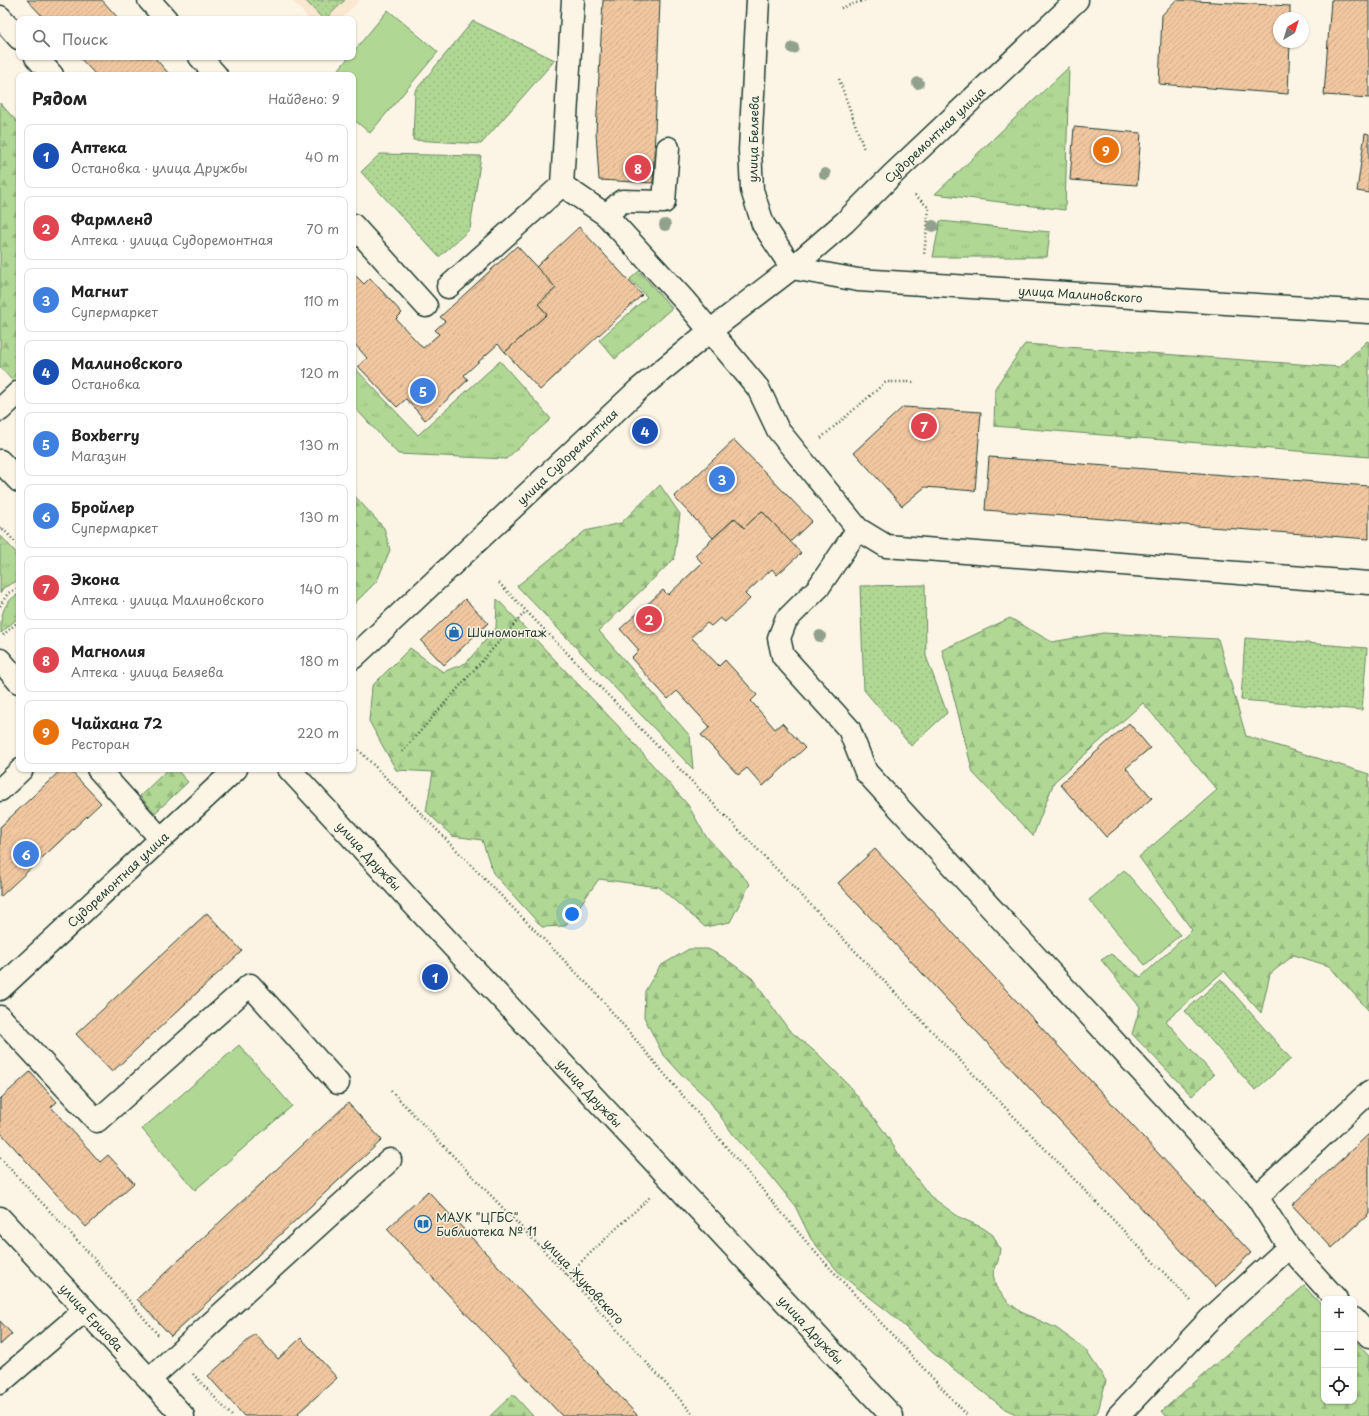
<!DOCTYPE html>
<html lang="ru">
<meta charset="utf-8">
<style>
:root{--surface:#fff;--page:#f2f2f2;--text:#222;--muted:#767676;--line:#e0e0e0;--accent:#1f6fb2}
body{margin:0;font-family:"Playpen Sans",sans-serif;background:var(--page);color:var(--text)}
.controls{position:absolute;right:12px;bottom:12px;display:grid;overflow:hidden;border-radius:8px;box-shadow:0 1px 3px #0004}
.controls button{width:36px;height:36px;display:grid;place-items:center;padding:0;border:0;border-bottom:1px solid var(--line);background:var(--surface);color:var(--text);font:20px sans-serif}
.compass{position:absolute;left:1273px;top:12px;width:36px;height:36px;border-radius:50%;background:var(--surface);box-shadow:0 1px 3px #0004;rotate:38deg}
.you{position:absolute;left:572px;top:914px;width:14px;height:14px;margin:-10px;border:3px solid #fff;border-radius:50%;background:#1a73e8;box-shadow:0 0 0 6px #1a73e833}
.badge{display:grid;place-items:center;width:26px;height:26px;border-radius:50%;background:var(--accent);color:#fff;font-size:13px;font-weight:700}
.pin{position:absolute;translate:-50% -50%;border:2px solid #fff;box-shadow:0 1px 4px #0006}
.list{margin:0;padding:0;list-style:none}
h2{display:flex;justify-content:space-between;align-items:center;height:52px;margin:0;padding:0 16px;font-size:17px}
h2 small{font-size:13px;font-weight:400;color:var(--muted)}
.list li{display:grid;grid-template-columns:26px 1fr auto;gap:12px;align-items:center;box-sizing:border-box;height:64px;margin:0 8px 8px;padding:0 8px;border:1px solid var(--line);border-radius:8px}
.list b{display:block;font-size:15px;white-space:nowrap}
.list p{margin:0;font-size:13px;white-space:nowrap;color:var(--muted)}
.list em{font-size:13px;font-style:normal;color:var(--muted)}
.icon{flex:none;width:22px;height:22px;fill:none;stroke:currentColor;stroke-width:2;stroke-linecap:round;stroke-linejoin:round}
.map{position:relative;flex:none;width:1369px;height:1416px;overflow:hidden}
.search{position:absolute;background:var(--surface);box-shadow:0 1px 3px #0004;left:16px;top:16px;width:340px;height:44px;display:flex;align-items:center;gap:10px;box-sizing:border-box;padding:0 14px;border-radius:8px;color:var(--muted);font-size:15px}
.panel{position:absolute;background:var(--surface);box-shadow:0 1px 3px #0004;left:16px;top:72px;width:340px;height:700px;border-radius:8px}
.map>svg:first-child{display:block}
</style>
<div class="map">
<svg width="1369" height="1416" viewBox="0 0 1369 1416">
<defs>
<pattern id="grass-tufts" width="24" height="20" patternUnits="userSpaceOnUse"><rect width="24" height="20" fill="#b0d793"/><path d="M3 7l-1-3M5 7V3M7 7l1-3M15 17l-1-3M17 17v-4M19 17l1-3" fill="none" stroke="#97b97f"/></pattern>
<pattern id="forest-firs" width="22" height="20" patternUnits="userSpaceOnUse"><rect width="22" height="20" fill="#b0d793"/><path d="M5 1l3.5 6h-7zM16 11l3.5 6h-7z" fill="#97b97f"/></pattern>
<pattern id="park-dots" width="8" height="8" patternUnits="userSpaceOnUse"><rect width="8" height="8" fill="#b0d793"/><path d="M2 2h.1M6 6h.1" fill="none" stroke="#97b97f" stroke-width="1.8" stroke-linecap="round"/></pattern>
<pattern id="building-hatch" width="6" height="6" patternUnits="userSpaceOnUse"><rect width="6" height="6" fill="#f1c7a0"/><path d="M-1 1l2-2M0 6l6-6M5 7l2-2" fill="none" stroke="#ceac8a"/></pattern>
</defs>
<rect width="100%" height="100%" fill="#fcf5e5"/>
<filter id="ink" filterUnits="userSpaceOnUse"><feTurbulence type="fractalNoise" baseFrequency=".025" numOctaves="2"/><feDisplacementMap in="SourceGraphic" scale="8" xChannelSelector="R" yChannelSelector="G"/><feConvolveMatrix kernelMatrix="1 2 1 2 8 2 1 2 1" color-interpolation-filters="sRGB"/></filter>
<g filter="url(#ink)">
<polygon fill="#f9e7d0" points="292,0 360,0 341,19 309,19"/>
<g fill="url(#grass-tufts)" stroke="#688a64">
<polygon points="1069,67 1065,210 935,194"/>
<polygon points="940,221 1050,232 1047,257 933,257"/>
<polygon points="639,271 672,308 615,359 599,340 647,297 630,279"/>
<polygon points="500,361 551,419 506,459 398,454 353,406 353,366 418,435"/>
<polygon points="1,536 19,556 19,580 3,588 0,593 0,537"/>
<path d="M19,594V617L1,633C0,616 3,602 19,594Z"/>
</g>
<g fill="url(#forest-firs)" stroke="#688a64">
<polygon points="0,103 19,124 19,388 0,367"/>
<polygon points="1367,341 1369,342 1369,457 994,426 995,388 1025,344 1340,367"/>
<polygon points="660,485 680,514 674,559 599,631 690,736 693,769 517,586 585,531 621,523"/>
<polygon points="353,494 384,528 390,550 377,581 353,605"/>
<polygon points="497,599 621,729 688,805 705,835 750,884 730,922 705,927 659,887 599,879 565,926 542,927 493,873 482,840 452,836 426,811 433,772 396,770 369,721 372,686 410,648 443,672 466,663 496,628"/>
<polygon points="1010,618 1052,642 1103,633 1218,639 1246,736 1369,774 1369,1011 1329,966 1294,955 1270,974 1261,1013 1224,971 1166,1021 1214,1075 1192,1096 1132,1034 1140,1007 1101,960 1111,954 1141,977 1192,930 1139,857 1217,790 1143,703 1054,782 1033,836 973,773 942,650"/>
<polygon points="168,769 176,769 188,782 155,813 140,796"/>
<polygon points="689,949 708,949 723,957 752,978 789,1030 819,1055 848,1084 883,1130 904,1162 930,1196 959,1217 983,1228 993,1235 1000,1249 998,1261 993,1274 996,1287 1008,1302 1021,1312 1056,1328 1085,1349 1106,1381 1098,1411 1094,1416 1020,1416 1005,1409 933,1353 890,1313 841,1275 811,1239 795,1206 771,1176 735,1137 708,1099 682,1075 662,1053 644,1017 645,991 660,966"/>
<polygon points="1304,1286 1324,1308 1324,1401 1354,1401 1354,1340 1369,1356 1369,1416 1166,1416 1162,1411"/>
<polygon points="513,1394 533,1416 490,1416"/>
</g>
<g fill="url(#park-dots)" stroke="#688a64">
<polygon points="305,0 345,0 325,19 323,19"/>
<polygon points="473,21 555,60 481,144 413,140 415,91"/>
<polygon points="380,154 481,156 470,229 439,257 361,172"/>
<polygon points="925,585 926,656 947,713 911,746 864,690 860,586"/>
<polygon points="1245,638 1367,648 1362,710 1241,700"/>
<polygon points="1221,979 1291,1059 1255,1090 1185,1011"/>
</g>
<g fill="#b0d793" stroke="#688a64">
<polygon points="388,10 438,52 370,133 353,119 353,75 334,75 349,57 353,57 353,52"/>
<polygon points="1124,870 1180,935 1145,965 1089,900"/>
<polygon points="239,1045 292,1106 195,1190 142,1129"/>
</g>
<g fill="url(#building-hatch)" stroke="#1f3d34">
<polygon points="27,0 102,0 119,19 45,19"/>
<polygon points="603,0 660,0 653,183 599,180 596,132"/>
<polygon points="1176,0 1290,6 1290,18 1279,18 1279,42 1290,42 1288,94 1159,84 1162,15"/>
<polygon points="1331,0 1369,0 1369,98 1324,95"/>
<polygon points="79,57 154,57 170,75 96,75"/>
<polygon points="1074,127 1141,133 1137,185 1070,180"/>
<polygon points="1365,133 1369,134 1369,193 1357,191"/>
<polygon points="579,227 642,295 540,390 505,352 547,314 538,304 556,288 536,267"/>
<polygon points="517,246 556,288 538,304 547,314 505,352 498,344 464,375 468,380 425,420 406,399 397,407 358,366 367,358 353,342 353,273 364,284 370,278 402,313 396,319 423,348 439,334 435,330 445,321 440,317"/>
<polygon points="903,407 981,412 975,491 925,487 902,506 854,452"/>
<polygon points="734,440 812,521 790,542 762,511 744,528 735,518 713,538 674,497"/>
<polygon points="989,457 1369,486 1369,539 985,510"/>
<polygon points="762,511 801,553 777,575 772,569 759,581 745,594 750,599 725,622 720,618 711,626 707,623 691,637 719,666 725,660 757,695 751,701 775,729 782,723 805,748 763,786 747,768 738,775 701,735 710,727 677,691 668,699 631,658 639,650 620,629 663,590 668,595 702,563 695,555 735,518 744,528"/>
<polygon points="465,599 488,623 444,665 421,641"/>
<polygon points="1129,723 1150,748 1126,768 1152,798 1106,837 1060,784"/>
<polygon points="62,769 69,769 101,803 0,897 0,827"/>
<polygon points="875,849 1251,1253 1215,1287 838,883"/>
<polygon points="207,913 242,951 112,1072 76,1034"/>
<polygon points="30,1072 57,1102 51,1107 100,1162 108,1155 134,1183 86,1227 0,1132 0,1099"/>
<polygon points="348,1103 382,1140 171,1336 137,1299"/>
<polygon points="1369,1134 1369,1214 1332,1248 1292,1205"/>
<polygon points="428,1191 638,1416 562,1416 387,1229"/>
<polygon points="0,1321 12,1334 0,1345"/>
<polygon points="255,1334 278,1359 301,1338 337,1378 298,1413 300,1416 244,1416 208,1376"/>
</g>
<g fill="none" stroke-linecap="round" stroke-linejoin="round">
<g stroke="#1f3d34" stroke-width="25">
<g id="minor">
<polyline points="149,0 166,19"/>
<polyline points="758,0 750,150 752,190 763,224 792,268"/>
<polyline points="0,17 19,38"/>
<polyline points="36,57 52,75"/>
<polyline points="200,57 216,75"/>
<polyline points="562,185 573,0"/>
<polyline points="606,215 622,201 664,202 668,148"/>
<polyline points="353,225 426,306"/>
<path id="s1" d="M792,268L858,280L1369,312"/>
<polyline points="448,287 562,185 606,215 685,301 758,388 778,430 858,529 818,588 786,620 779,638 783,656 849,729 866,772 1257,1197 1369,1092"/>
<polyline points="0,410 19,392"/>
<polyline points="858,529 886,546 1369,583"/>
<path id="s2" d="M353,658L638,390L710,331L792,268L845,222L892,175L1077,0"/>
<polyline points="0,660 19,682"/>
<polyline points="98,769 161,839"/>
<polyline points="0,790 22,769"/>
<path id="s3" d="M0,989L236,769"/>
<polyline points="0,1017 97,1121 250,985 338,1083"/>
<path id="s4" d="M0,1218L183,1416"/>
<polyline points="1289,1247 1336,1299"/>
<polyline points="1354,1319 1369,1336"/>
<polyline points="150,1379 390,1160"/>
<polyline points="0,1383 85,1310"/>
<polyline points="1118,1416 1209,1320 1289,1247 1257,1197"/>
</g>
</g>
<g stroke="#1f3d34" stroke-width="25">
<g id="major">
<polyline points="0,461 19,481"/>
<path id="s5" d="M289,769L417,908L892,1416"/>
</g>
</g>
<g stroke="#1f3d34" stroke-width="2.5" stroke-dasharray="1 3" stroke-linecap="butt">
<polyline points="841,8 865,0"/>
<polyline points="839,79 864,149"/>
<polyline points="915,195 929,208 924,255"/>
<polyline points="821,438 886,382 915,382"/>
<polyline points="0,528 1,527 19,546"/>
<polyline points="499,583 737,828 1191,1301"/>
<polyline points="0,606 8,593 19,588"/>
<polyline points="3,635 19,621"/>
<polyline points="353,744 596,993 815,1252 968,1416"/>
<polyline points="402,752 526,611"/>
<polyline points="391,1091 567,1275 695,1416"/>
<polyline points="0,1158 89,1253 159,1336"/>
<polyline points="567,1275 651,1196"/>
<polyline points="193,1374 232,1416"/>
</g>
<use href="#minor" stroke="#fcf5e5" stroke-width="22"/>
<use href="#major" stroke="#fcf5e5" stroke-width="22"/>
</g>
<g fill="#92a18e">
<circle cx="793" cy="48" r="6"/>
<circle cx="918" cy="83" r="6"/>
<circle cx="825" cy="174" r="6"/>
<circle cx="665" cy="225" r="6"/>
<circle cx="933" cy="226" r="6"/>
<circle cx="820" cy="636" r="6"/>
</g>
</g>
<defs>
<g id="shop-ring" transform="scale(0.9)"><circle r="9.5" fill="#fcf5e5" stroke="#1f6fb2" stroke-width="1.5"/><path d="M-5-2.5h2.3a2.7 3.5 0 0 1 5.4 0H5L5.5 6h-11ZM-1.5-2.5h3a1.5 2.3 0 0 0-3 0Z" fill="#1f6fb2"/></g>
<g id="library-ring" transform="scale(0.9)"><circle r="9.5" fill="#fcf5e5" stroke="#1f6fb2" stroke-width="1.5"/><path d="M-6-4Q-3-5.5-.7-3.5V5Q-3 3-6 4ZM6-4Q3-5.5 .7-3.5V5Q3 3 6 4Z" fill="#1f6fb2"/></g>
</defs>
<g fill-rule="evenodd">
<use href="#shop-ring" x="454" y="632"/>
<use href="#library-ring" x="423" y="1224"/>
</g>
<g text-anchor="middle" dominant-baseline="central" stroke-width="3" stroke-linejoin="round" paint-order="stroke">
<g font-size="12" fill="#1f3d34" stroke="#fcf5e5">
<text stroke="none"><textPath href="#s2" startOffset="783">Судоремонтная улица</textPath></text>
<text transform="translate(753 139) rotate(-89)">улица Беляева</text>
<text stroke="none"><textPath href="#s1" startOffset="290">улица Малиновского</textPath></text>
<text stroke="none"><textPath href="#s2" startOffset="294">улица Судоремонтная</textPath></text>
<text stroke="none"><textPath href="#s5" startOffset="118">улица Дружбы</textPath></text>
<text stroke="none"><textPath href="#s3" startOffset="161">Судоремонтная улица</textPath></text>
<text stroke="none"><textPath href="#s5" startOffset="442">улица Дружбы</textPath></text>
<text transform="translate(584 1281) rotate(47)">улица Жуковского</text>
<text stroke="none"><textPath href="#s4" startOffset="135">улица Ершова</textPath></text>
<text stroke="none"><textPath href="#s5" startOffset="766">улица Дружбы</textPath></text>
</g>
<g font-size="12" fill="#1f3d34" stroke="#fcf5e5" text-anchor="start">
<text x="467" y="632">Шиномонтаж</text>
<text x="436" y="1217">МАУК "ЦГБС"<tspan x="436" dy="14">Библиотека № 11</tspan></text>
</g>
</g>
</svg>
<div class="controls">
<button>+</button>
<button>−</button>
<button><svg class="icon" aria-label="locate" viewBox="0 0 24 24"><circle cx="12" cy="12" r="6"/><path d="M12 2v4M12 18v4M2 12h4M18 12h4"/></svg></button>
</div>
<svg class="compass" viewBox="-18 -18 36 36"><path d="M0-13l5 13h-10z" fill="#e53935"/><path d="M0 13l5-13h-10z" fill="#767676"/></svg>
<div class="you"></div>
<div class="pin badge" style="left:435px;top:977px;background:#1a4fb4">1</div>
<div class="pin badge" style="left:649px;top:619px;background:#e0444e">2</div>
<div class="pin badge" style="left:722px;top:479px;background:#3f7fe0">3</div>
<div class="pin badge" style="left:645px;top:431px;background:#1a4fb4">4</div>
<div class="pin badge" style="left:423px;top:391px;background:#3f7fe0">5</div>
<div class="pin badge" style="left:26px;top:854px;background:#3f7fe0">6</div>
<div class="pin badge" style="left:924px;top:426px;background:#e0444e">7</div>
<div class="pin badge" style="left:638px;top:168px;background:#e0444e">8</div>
<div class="pin badge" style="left:1106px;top:150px;background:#e8710a">9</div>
<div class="search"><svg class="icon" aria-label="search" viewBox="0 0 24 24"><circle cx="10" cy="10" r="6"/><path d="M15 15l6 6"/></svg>Поиск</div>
<section class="panel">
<h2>Рядом<small>Найдено: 9</small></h2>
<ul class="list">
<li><span class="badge" style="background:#1a4fb4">1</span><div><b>Аптека</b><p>Остановка · улица Дружбы</p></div><em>40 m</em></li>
<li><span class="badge" style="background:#e0444e">2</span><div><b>Фармленд</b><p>Аптека · улица Судоремонтная</p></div><em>70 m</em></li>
<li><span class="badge" style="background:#3f7fe0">3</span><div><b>Магнит</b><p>Супермаркет</p></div><em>110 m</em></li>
<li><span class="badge" style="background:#1a4fb4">4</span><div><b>Малиновского</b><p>Остановка</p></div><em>120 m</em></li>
<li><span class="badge" style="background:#3f7fe0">5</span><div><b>Boxberry</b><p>Магазин</p></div><em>130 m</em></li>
<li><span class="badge" style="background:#3f7fe0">6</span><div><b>Бройлер</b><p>Супермаркет</p></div><em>130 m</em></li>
<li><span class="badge" style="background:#e0444e">7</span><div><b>Экона</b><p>Аптека · улица Малиновского</p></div><em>140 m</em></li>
<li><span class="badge" style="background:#e0444e">8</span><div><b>Магнолия</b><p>Аптека · улица Беляева</p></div><em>180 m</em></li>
<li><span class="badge" style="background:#e8710a">9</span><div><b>Чайхана 72</b><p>Ресторан</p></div><em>220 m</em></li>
</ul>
</section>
</div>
